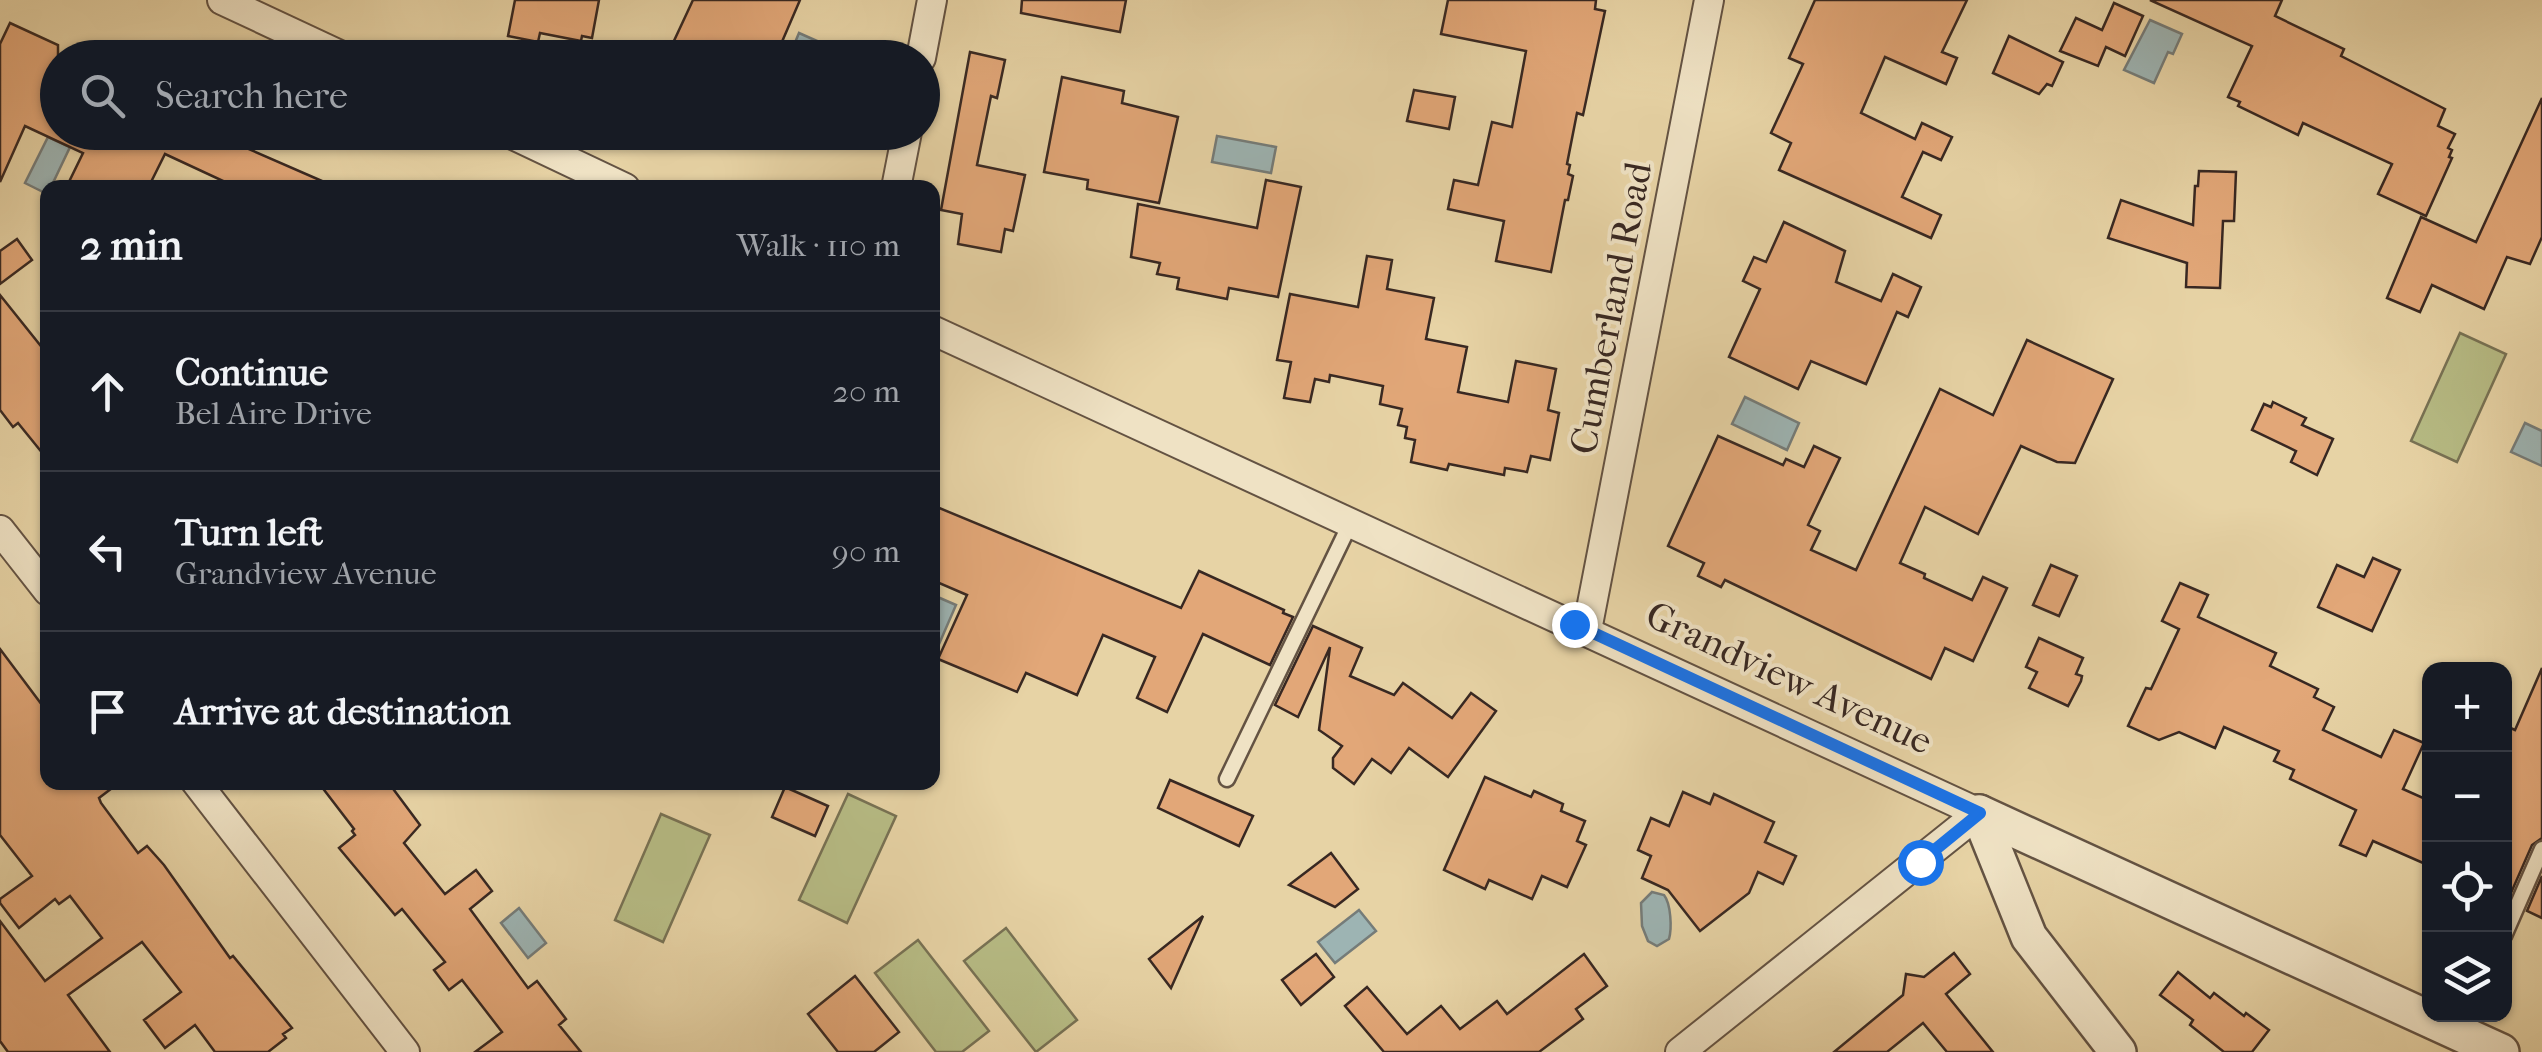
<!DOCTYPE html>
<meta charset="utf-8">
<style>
:root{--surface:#171b24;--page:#242831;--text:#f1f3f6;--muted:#9ea1a6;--line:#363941}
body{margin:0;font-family:"IM FELL French Canon",serif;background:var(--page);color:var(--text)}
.controls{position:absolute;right:30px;bottom:30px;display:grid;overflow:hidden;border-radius:20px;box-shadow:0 2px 8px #0004}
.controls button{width:90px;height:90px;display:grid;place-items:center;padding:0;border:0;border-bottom:2px solid var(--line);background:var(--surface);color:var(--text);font:50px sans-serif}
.stop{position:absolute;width:30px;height:30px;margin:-22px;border:8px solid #1a73e8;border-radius:50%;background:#fff}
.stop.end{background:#1a73e8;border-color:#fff;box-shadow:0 2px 10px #0008}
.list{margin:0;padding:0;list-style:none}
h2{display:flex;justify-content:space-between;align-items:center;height:130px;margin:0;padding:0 40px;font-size:42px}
h2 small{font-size:32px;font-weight:400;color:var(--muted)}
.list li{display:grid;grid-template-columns:65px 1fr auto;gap:30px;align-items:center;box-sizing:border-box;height:160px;padding:0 40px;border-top:2px solid var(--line)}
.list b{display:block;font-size:38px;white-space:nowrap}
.list p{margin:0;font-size:32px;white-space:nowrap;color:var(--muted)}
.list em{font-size:32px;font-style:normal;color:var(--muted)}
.icon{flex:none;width:55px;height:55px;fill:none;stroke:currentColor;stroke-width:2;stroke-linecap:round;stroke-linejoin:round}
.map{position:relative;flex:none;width:2542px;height:1052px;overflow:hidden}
.search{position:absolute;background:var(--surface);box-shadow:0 2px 8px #0004;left:40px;top:40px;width:900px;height:110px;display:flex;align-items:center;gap:25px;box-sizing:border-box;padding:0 35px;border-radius:55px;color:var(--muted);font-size:38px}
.panel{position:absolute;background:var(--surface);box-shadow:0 2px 8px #0004;left:40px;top:180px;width:900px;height:610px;border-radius:20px}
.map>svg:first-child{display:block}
</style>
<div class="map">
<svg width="2542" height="1052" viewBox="0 0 2542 1052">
<rect width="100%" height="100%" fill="#e7d3a5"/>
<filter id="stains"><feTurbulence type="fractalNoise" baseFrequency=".002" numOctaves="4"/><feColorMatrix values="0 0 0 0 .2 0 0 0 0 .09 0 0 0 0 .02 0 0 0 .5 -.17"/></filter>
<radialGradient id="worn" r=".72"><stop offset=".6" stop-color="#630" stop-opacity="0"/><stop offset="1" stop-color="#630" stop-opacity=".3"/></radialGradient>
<g fill="#b7bc85" stroke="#787254" stroke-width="2.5">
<polygon points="2460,333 2506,354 2457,462 2411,441"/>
<polygon points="848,794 896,816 847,923 799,900"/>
<polygon points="661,814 710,835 663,942 615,920"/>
<polygon points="1006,928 1077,1020 1036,1052 964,961"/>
<polygon points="918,940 989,1031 962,1052 936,1052 875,973"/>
</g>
<g fill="#9db4b3" stroke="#757c79" stroke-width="2.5">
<polygon points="2150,20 2182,34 2173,54 2168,52 2154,83 2124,70"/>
<polygon points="799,33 853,57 789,57"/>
<polygon points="1217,136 1276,147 1271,173 1212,162"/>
<polygon points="48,137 70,147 51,187 48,188 47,194 25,183"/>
<polygon points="1745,397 1799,423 1787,450 1732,424"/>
<polygon points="2525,423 2542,431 2542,466 2511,452"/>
<polygon points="933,595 956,605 933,658"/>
<path d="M1652,892L1664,895C1671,904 1672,928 1669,939L1657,946L1648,941L1642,926L1641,903Z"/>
<polygon points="519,908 546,943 528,958 501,923"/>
<polygon points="1359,910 1376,931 1335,963 1318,942"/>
</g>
<g fill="#e2a778" stroke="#382822" stroke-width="2.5">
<polygon points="515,0 599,0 592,38 582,36 581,41 540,33 538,42 508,36"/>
<polygon points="693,0 800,0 775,58 666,58"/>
<polygon points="1022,0 1126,0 1120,32 1021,13"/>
<polygon points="1448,0 1596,0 1595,9 1605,11 1583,115 1577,113 1567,164 1570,165 1568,174 1573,176 1568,200 1565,200 1551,272 1496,261 1504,221 1448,209 1454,180 1478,185 1492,122 1512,127 1526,51 1441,34"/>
<polygon points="1815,0 1967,0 1942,52 1957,58 1946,84 1885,57 1861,113 1915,139 1922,123 1952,137 1941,160 1923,152 1902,197 1941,215 1931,238 1779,170 1791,143 1771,133 1803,64 1789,58"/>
<polygon points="2150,0 2282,0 2275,16 2344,49 2341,56 2445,109 2438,126 2455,134 2448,148 2452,150 2449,157 2452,158 2426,216 2378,194 2392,164 2303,123 2298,135 2238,106 2240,102 2228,97 2252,46"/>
<polygon points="2114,3 2143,16 2125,56 2106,47 2098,66 2060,51 2076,18 2102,30"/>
<polygon points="10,23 58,45 58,132 240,132 235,143 338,188 238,188 165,154 151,182 138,188 66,188 83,153 25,126 0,182 0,44"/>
<polygon points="2009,36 2063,62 2052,86 2047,84 2039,94 1993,73"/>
<polygon points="970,52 1005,60 997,98 991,96 977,165 1025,175 1013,231 1005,229 1001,252 958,244 962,214 941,210"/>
<polygon points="1062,77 1124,91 1122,103 1178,117 1159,203 1087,189 1088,180 1044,172"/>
<polygon points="1414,90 1455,97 1449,129 1407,121"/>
<polygon points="2542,98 2542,237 2530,264 2507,257 2484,309 2432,285 2420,312 2387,298 2421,217 2476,242"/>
<polygon points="2199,171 2236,172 2234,221 2223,221 2220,288 2186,287 2187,263 2108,238 2121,200 2193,225 2195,186 2198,186"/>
<polygon points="1266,180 1301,187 1278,297 1229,288 1227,299 1177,289 1179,278 1157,274 1160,263 1131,257 1138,204 1257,228"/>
<polygon points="1784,222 1845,251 1836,282 1881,301 1893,274 1921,287 1908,317 1897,312 1866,384 1811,361 1798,389 1729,357 1760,289 1743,281 1754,257 1766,262"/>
<polygon points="17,239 32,260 0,284 0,251"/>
<polygon points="1367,256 1392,260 1387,289 1434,298 1426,339 1467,347 1458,392 1508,402 1516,361 1556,369 1548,410 1559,413 1550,460 1531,456 1527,472 1505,468 1504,475 1449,464 1447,470 1411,462 1415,440 1405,438 1407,427 1398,425 1402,409 1380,404 1383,386 1330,375 1329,382 1315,379 1310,402 1284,398 1291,362 1277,360 1290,294 1358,307"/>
<polygon points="0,295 48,355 48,460 18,423 13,427 0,410"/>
<polygon points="2027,340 2113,379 2075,463 2057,462 2021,446 1978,534 1925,507 1900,563 1925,574 1924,578 1972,600 1983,577 2007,588 1973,661 1945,648 1931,679 1725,580 1721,587 1698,576 1704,563 1668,546 1718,436 1783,465 1786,459 1804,467 1814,446 1840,458 1808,525 1820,531 1811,550 1856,570 1940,389 1993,415"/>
<polygon points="2273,402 2306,418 2302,425 2333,439 2317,475 2291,462 2296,451 2252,430 2264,404 2271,407"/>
<polygon points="932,505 1181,608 1199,571 1284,610 1283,613 1293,617 1270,665 1203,634 1167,712 1137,698 1155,657 1103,635 1077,695 1026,673 1017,692 938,659 967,595 932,580"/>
<polygon points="2373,558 2400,570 2372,631 2318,607 2337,565 2364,577"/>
<polygon points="2051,565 2077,576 2059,616 2033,605"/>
<polygon points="2180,583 2208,595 2198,617 2276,653 2270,666 2318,689 2314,697 2334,707 2323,730 2381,757 2394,730 2424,743 2403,789 2430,801 2430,866 2373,841 2366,856 2340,845 2356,810 2290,779 2294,770 2274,761 2279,751 2224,727 2215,748 2179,732 2159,740 2128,726 2146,688 2151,689 2179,629 2162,621"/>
<polygon points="1313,626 1362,648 1350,676 1394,695 1403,683 1452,718 1471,693 1496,711 1448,777 1409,748 1391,773 1372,759 1354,784 1333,768 1333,758 1342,746 1319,730 1330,647 1298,717 1275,705"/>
<polygon points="2039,638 2083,658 2076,674 2082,676 2081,681 2068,706 2029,688 2037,672 2026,667"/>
<polygon points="0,649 48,713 48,782 120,782 99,798 101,803 138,853 147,846 164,865 230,958 233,956 292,1028 283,1034 286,1038 268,1052 215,1052 195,1025 165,1048 144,1020 181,992 142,942 68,995 110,1052 8,1052 0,1041 0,921 45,981 102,938 70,896 59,904 55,899 19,928 0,903 0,899 32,876 0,835"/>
<polygon points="2542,668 2542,838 2532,845 2507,902 2504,901 2504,725 2515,730"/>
<polygon points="1485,777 1531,797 1534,791 1563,804 1561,811 1585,821 1577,841 1586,845 1567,887 1542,876 1532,899 1489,880 1485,889 1444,870"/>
<polygon points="1170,780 1253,816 1239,846 1158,808"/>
<polygon points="318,782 388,782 420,825 404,843 445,894 476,870 492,891 470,909 528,988 537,981 566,1019 559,1025 581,1052 475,1052 502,1032 462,980 449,990 434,970 445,962 402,909 395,915 339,848 355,835 352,831 354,829"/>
<polygon points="785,787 828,806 815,836 772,817"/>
<polygon points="1683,792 1710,804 1714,794 1774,822 1765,842 1796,856 1783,884 1758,872 1749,893 1700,931 1668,890 1642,878 1651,856 1638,850 1651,818 1669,826"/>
<polygon points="1331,853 1358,889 1335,907 1289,885"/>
<polygon points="2542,876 2542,918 2527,911"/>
<polygon points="1203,916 1171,988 1149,959"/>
<polygon points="1954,953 1970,974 1946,994 1993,1052 1947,1052 1923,1023 1887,1052 1834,1052 1903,995 1906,974 1924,977"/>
<polygon points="1316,954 1334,977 1301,1005 1282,980"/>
<polygon points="1584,954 1607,986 1576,1009 1583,1019 1539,1052 1384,1052 1345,1006 1367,987 1407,1034 1441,1006 1460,1029 1497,1001 1507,1014"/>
<polygon points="2178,972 2210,998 2214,993 2244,1016 2246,1013 2269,1030 2252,1052 2224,1052 2190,1025 2193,1020 2160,995"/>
<polygon points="855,976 899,1032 874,1052 838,1052 808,1014"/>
</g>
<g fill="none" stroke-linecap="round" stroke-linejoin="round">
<g stroke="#645343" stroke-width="19">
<g id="service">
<polyline points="1227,779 1351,522"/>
<polyline points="2504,936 2542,849"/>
</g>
</g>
<g stroke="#645343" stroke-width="32">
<g id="minor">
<polyline points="222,0 346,58"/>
<polyline points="921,58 932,0"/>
<polyline points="507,132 625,188"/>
<polyline points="896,188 907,132"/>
<polyline points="932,330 1979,813 1680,1052"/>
<polyline points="0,530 48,591"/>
<polyline points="1587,630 1709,0"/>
<polyline points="196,782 405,1052"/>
</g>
</g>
<g stroke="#645343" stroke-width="40">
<g id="tertiary">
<polyline points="1979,813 2501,1052"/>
<polyline points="1979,813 2029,937 2118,1052"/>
</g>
</g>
<use href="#service" stroke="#efe2c4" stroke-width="14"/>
<use href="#minor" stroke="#efe2c4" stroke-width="28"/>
<use href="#tertiary" stroke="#efe2c4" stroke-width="35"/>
</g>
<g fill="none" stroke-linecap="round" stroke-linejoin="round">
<polyline stroke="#1a73e8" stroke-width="12" points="1574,624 1980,813 1920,862"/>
</g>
<g text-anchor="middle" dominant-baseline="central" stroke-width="8" stroke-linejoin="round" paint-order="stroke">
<g font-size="38" fill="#382822" stroke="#efe2c4">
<text transform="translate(1611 308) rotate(-79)">Cumberland Road</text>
<text transform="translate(1789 678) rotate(25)">Grandview Avenue</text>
</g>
</g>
<rect width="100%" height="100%" filter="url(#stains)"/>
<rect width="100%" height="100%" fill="url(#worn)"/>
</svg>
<div class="controls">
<button>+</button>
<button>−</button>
<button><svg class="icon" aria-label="locate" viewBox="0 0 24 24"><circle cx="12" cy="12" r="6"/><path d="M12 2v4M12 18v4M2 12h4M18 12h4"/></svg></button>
<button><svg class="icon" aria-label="layers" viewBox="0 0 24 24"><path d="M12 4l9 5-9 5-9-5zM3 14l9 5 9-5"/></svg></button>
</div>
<div class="stop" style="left:1920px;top:862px"></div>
<div class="stop end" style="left:1574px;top:624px"></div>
<div class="search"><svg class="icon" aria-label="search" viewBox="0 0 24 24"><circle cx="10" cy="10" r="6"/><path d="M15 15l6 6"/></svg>Search here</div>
<section class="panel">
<h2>2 min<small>Walk · 110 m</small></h2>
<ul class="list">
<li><svg class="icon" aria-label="ahead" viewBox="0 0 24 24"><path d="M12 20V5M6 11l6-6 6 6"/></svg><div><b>Continue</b><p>Bel Aire Drive</p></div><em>20 m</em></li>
<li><svg class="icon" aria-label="left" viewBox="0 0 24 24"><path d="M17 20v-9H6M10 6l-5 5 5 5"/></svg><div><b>Turn left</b><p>Grandview Avenue</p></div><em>90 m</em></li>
<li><svg class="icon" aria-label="arrive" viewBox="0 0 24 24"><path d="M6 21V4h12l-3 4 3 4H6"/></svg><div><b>Arrive at destination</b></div></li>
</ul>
</section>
</div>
